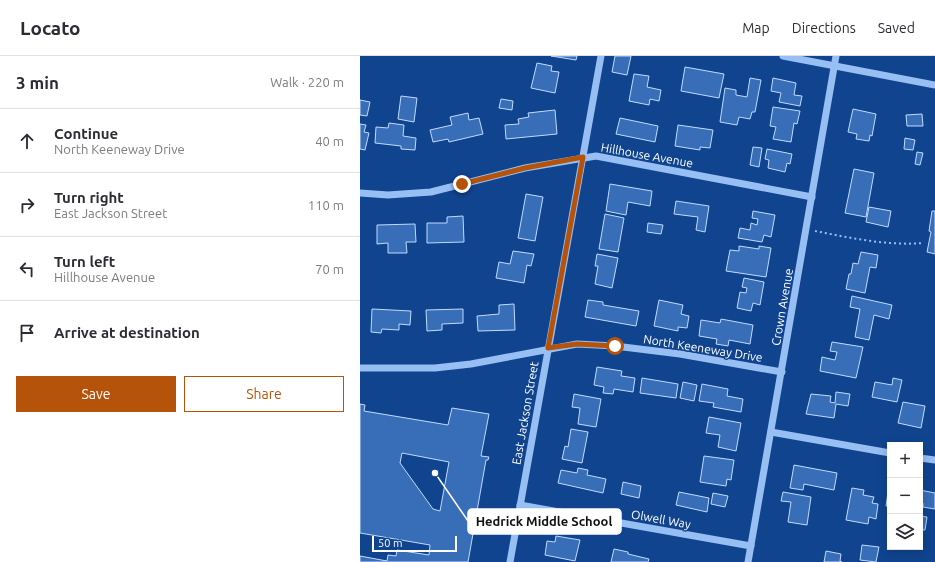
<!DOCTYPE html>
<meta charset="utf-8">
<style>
:root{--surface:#fff;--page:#f7f7f7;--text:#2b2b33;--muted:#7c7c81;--line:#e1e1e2;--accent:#b45309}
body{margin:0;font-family:Ubuntu,sans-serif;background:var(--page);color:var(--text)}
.controls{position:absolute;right:12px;bottom:12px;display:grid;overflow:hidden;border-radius:0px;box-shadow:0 2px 10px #0003}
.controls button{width:36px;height:36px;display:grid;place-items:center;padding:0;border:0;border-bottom:1px solid var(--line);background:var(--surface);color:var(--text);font:20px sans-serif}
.scale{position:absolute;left:12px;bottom:10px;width:85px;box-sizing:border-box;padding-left:4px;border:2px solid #fff;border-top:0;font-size:11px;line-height:14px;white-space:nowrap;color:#fff;-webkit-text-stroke:3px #10448f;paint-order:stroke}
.stop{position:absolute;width:12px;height:12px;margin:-9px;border:3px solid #b45309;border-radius:50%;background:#fff}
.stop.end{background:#b45309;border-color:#fff;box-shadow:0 1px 4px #0008}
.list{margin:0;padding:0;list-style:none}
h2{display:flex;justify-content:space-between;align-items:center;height:52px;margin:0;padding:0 16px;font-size:17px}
h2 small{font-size:13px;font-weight:400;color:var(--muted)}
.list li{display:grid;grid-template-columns:26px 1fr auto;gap:12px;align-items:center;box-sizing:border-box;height:64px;padding:0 16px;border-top:1px solid var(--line)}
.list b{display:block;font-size:15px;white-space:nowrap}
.list p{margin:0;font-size:13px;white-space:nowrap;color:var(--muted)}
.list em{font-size:13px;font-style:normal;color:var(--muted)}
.actions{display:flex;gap:8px;padding:12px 16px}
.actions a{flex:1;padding:9px 0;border:1px solid var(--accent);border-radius:0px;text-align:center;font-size:14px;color:var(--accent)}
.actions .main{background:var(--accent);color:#fff}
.icon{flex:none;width:22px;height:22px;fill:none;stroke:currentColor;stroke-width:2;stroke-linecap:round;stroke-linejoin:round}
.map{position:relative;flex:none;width:575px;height:506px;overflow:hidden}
header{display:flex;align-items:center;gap:24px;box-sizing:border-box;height:56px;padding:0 20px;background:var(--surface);border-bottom:1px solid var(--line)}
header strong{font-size:19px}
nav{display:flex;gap:22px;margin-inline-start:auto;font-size:14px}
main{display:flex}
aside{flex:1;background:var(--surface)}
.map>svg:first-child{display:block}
</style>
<header>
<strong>Locato</strong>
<nav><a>Map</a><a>Directions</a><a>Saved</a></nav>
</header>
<main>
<aside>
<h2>3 min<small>Walk · 220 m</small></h2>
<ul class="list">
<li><svg class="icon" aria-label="ahead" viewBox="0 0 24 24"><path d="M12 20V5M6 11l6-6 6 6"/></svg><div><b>Continue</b><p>North Keeneway Drive</p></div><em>40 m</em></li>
<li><svg class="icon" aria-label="right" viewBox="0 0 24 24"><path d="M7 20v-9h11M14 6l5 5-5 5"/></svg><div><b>Turn right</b><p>East Jackson Street</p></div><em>110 m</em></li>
<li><svg class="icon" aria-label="left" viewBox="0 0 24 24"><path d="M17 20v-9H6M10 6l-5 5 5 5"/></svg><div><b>Turn left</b><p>Hillhouse Avenue</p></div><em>70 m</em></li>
<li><svg class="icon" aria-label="arrive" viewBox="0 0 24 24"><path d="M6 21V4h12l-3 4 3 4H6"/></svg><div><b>Arrive at destination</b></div></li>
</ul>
<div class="actions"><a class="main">Save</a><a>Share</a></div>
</aside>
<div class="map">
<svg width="575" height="506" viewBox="0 0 575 506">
<rect width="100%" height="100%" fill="#10448f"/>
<g fill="#386eb8" stroke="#c0dafe" fill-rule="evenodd">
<polygon points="191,0 217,0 216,4"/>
<polygon points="255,0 271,0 267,19 252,16"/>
<polygon points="177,7 192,10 191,15 199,16 195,37 171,32"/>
<polygon points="325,11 364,18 359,42 321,35"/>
<polygon points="274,18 289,20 287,31 301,34 299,45 290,43 289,49 269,45"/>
<polygon points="390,22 401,24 395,56 392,56 390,63 379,61 377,69 360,66 365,32 376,34 376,39 387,41"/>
<polygon points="413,22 436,27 434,39 442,40 440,50 419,46 421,37 411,35"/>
<polygon points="41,40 57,42 54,66 38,63"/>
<polygon points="141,43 153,45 152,54 139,52"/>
<polygon points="0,44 10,46 7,60 0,59"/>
<polygon points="413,51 440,55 437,68 434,67 431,86 413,83 416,71 410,70"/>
<polygon points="493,53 516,58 512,80 510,79 509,85 496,83 497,78 488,76"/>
<polygon points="195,54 197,78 146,83 145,69 159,68 158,63 169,61 168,57"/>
<polygon points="108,57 109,64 119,62 123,78 89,86 88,83 73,86 70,74 92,69 90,61"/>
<polygon points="562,58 563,70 547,70 546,59"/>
<polygon points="260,62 298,70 295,86 256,78"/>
<polygon points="29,67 44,69 43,80 56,82 55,94 41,93 41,90 15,87 16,71 28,72"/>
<polygon points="0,68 6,69 4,76 9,77 5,94 0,93"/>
<polygon points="318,69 353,74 350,92 340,91 340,94 315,90"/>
<polygon points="545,82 555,84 553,94 544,93"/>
<polygon points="393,91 402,92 399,111 390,109"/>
<polygon points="407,93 432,98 430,108 427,107 425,116 408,112 409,104 405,103"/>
<polygon points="557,96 563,97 560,109 555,108"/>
<polygon points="494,113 514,117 506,161 485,157"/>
<polygon points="250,128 292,135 290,150 268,146 266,159 246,155"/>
<polygon points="166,138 183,141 175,185 158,182"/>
<polygon points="316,145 349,150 345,176 336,174 338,161 314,158"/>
<polygon points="509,151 531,155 528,171 506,166"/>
<polygon points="393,155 415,159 411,181 404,179 402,186 378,182 380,172 390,174 391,167 397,169 398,163 392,162"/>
<polygon points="572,155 575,155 575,198 567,196 571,176 569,175"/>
<polygon points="245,158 264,162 258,196 239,193"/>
<polygon points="103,160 104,186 67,187 67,167 87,167 87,161"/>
<polygon points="288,167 303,169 301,178 287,176"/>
<polygon points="55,168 56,186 46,186 47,197 28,197 28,187 17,188 17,169"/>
<polygon points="379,190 399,193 399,190 411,192 406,221 366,215 370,194 379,195"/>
<polygon points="153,195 174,198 171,210 167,209 164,227 136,222 139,206 150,208"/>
<polygon points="501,196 518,199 516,212 510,211 505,237 486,233 489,218 491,218 493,207 498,208"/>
<polygon points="237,198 258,202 252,232 235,228 238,210 235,210"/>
<polygon points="384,222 404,226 400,249 393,247 391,255 377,252 380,236 386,237 387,232 382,231"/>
<polygon points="492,240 532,249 529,263 514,259 509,284 495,281 500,253 490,251"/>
<polygon points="228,244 243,246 243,249 279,255 276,270 225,261"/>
<polygon points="299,244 323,249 321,258 329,260 327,272 318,271 318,275 294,270"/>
<polygon points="154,248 155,274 118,275 117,260 139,258 139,249"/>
<polygon points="12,253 51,255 50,269 39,268 39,274 22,273 21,277 11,276"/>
<polygon points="103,253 103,267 82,268 82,274 67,275 66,254"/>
<polygon points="361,263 393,269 390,288 369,284 368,290 356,288 357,283 339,280 341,264 360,267"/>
<polygon points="472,286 503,291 496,322 460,315 462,301 475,304 477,296 470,295"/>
<polygon points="237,311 262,315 261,320 275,322 273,336 254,333 253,338 243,337 244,331 234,329"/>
<polygon points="282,322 318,328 316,342 280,337"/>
<polygon points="533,322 542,324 537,346 512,341 515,326 532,329"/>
<polygon points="323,326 337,329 334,345 320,342"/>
<polygon points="342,328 368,333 367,340 383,343 381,356 353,351 354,347 339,345"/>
<polygon points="476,336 490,338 488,350 476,348 474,362 446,358 451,338 471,340 470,346 475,347"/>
<polygon points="214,338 241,343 236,371 218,368 220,352 212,351"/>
<polygon points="543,346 565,350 561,372 538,367"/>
<path d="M0,348L5,349L4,355L88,369L92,352L129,358L121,400L129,401L128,404H126L108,506H0V500L27,505L28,499L36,500L37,494L69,499L70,489L0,477ZM42,397L89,406L80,455L73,453L40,407Z"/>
<polygon points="349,361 381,367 376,395 358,391 360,379 346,377"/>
<polygon points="211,373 228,376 222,407 202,403 205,390 208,391"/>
<polygon points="344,400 374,404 371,424 367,423 366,430 340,426"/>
<polygon points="434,409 477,417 474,434 444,428 443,434 430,432"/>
<polygon points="218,412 228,414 227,419 246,423 243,437 198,427 201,414 217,417"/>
<polygon points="263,426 281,430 279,442 261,438"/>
<polygon points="529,429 530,429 530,450 526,450"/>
<polygon points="492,432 504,434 503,439 514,441 512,447 518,448 516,463 509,461 508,468 486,464"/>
<polygon points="560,434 575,437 575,453 563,451 563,447 560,447"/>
<polygon points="319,436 349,442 347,456 316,449"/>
<polygon points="423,436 451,441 447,469 428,466 431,446 421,445"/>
<polygon points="353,437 368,440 365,451 351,448"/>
<polygon points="560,460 567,461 565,474 560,474"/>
<polygon points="196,480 220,484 215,505 185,499 187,485 195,486"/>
<polygon points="502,489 519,491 516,506 500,504"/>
<polygon points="254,493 268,496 268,498 289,503 288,506 251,506"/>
<polygon points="466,495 481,498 480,505 482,506 464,506"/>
</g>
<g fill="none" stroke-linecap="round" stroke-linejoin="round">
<path stroke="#98bff3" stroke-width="2" stroke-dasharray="2 3" stroke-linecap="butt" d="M455,175C491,182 527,190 564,187"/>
<g stroke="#98bff3" stroke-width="7">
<polyline points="423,0 575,29"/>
<polyline points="0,137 28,139 71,136 165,112 236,100 452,141"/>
<polyline points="0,312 75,312 111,308 217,288 255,290 320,298 422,316"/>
<polyline points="411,376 530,397"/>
<polyline points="560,402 575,404"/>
<polyline points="160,449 391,490"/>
<polyline points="150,506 241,0"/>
<polyline points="388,506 476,0"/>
</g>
</g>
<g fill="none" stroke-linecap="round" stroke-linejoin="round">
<polyline stroke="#b45309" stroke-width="5" points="102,128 165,112 223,101 188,292 217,288 255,290"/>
</g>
<g text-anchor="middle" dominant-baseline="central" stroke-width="3" stroke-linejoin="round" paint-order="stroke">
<g font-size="12" fill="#fff" stroke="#10448f">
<text transform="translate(287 99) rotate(10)">Hillhouse Avenue</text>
<text transform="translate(422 251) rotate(-80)">Crown Avenue</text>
<text transform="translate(343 292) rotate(9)">North Keeneway Drive</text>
<text transform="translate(165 357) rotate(-80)">East Jackson Street</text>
<text transform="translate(301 463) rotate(10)">Olwell Way</text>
</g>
</g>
<path fill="none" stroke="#fff" stroke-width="1.5" d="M75 417L108 465"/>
<circle fill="#fff" stroke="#10448f" stroke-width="1.5" cx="75" cy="417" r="4"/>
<rect fill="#fff" stroke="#fff" stroke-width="1.5" x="108" y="453" width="153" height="25" rx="4"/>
<g font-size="13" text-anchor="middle" font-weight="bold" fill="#111">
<text x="184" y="470">Hedrick Middle School</text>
</g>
</svg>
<div class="controls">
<button>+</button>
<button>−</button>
<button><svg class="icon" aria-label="layers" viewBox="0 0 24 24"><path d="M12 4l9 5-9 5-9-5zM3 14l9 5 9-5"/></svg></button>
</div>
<div class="scale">50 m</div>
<div class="stop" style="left:255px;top:290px"></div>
<div class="stop end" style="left:102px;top:128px"></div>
</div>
</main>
